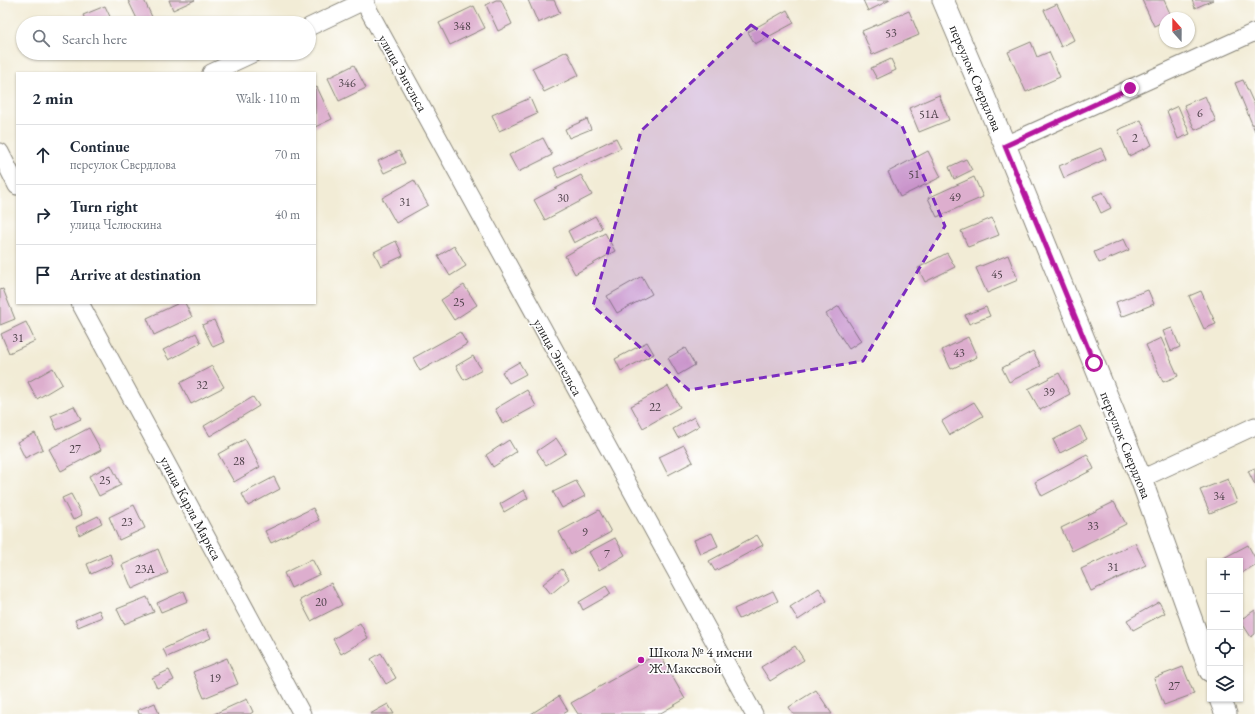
<!DOCTYPE html>
<meta charset="utf-8">
<style>
:root{--surface:#fff;--page:#f2f2f3;--text:#1f2937;--muted:#747a83;--line:#e0e1e3}
body{margin:0;font-family:"EB Garamond",serif;background:var(--page);color:var(--text)}
.controls{position:absolute;right:12px;bottom:12px;display:grid;overflow:hidden;border-radius:0px;box-shadow:0 1px 3px #0004}
.controls button{width:36px;height:36px;display:grid;place-items:center;padding:0;border:0;border-bottom:1px solid var(--line);background:var(--surface);color:var(--text);font:20px sans-serif}
.compass{position:absolute;left:1159px;top:12px;width:36px;height:36px;border-radius:50%;background:var(--surface);box-shadow:0 1px 3px #0004;rotate:339deg}
.stop{position:absolute;width:12px;height:12px;margin:-9px;border:3px solid #b5179e;border-radius:50%;background:#fff}
.stop.end{background:#b5179e;border-color:#fff;box-shadow:0 1px 4px #0008}
.list{margin:0;padding:0;list-style:none}
h2{display:flex;justify-content:space-between;align-items:center;height:52px;margin:0;padding:0 16px;font-size:17px}
h2 small{font-size:13px;font-weight:400;color:var(--muted)}
.list li{display:grid;grid-template-columns:26px 1fr auto;gap:12px;align-items:center;box-sizing:border-box;height:60px;padding:0 16px;border-top:1px solid var(--line)}
.list b{display:block;font-size:15px;white-space:nowrap}
.list p{margin:0;font-size:13px;white-space:nowrap;color:var(--muted)}
.list em{font-size:13px;font-style:normal;color:var(--muted)}
.icon{flex:none;width:22px;height:22px;fill:none;stroke:currentColor;stroke-width:2;stroke-linecap:round;stroke-linejoin:round}
.map{position:relative;flex:none;width:1255px;height:714px;overflow:hidden}
.search{position:absolute;background:var(--surface);box-shadow:0 1px 3px #0004;left:16px;top:16px;width:300px;height:44px;display:flex;align-items:center;gap:10px;box-sizing:border-box;padding:0 14px;border-radius:22px;color:var(--muted);font-size:15px}
.panel{position:absolute;background:var(--surface);box-shadow:0 1px 3px #0004;left:16px;top:72px;width:300px;height:232px;border-radius:0px}
.map>svg:first-child{display:block}
</style>
<div class="map">
<svg width="1255" height="714" viewBox="0 0 1255 714">
<rect width="100%" height="100%" fill="#fff"/>
<filter id="ink" filterUnits="userSpaceOnUse"><feTurbulence type="fractalNoise" baseFrequency=".025" numOctaves="2"/><feDisplacementMap in="SourceGraphic" scale="8" xChannelSelector="R" yChannelSelector="G"/><feConvolveMatrix kernelMatrix="1 2 1 2 8 2 1 2 1" color-interpolation-filters="sRGB"/></filter>
<filter id="wash" filterUnits="userSpaceOnUse"><feTurbulence type="fractalNoise" baseFrequency=".012" numOctaves="4" result="noise"/><feDisplacementMap in="SourceGraphic" scale="16" xChannelSelector="R" yChannelSelector="G"/><feGaussianBlur stdDeviation="0.9" result="paint"/><feColorMatrix in="noise" values="0 0 0 0 0 0 0 0 0 0 0 0 0 0 0 0 0 1.4 0 .05"/><feComposite in="paint" operator="in"/></filter>
<g filter="url(#wash)">
<rect width="100%" height="100%" fill="#f2ecd6"/>
<g id="blocks">
<g fill="#ddaece">
<polygon points="128,0 144,0 153,19 145,23 139,23"/>
<polygon points="169,0 195,0 173,10"/>
<polygon points="496,0 501,0 512,24 498,31 486,5"/>
<polygon points="528,0 554,0 560,13 538,23"/>
<polygon points="863,0 890,0 868,11"/>
<polygon points="1142,0 1164,0 1172,18 1165,18 1165,21 1154,26"/>
<polygon points="1192,0 1213,0 1195,8"/>
<polygon points="1057,4 1074,40 1061,47 1044,10"/>
<polygon points="105,6 113,23 87,23 83,15"/>
<polygon points="474,6 485,28 450,45 439,23"/>
<polygon points="787,10 794,23 755,44 748,32"/>
<polygon points="909,11 919,35 872,55 862,31"/>
<polygon points="1031,42 1037,57 1049,52 1060,77 1026,92 1008,52"/>
<polygon points="567,51 579,75 544,92 532,68"/>
<polygon points="891,59 896,70 877,79 871,68"/>
<polygon points="354,65 366,88 339,101 328,78"/>
<polygon points="1243,80 1255,106 1255,131 1235,83"/>
<polygon points="317,87 332,119 315,127 315,88"/>
<polygon points="939,95 949,120 919,132 909,108"/>
<polygon points="1205,96 1216,121 1195,130 1184,105"/>
<polygon points="530,98 537,114 499,131 492,115"/>
<polygon points="1178,106 1190,134 1178,139 1167,111"/>
<polygon points="587,119 591,129 569,138 565,129"/>
<polygon points="1141,120 1152,145 1129,156 1118,130"/>
<polygon points="543,138 552,155 518,172 509,155"/>
<polygon points="616,138 621,148 558,178 554,168"/>
<polygon points="1101,148 1106,159 1064,178 1059,166"/>
<polygon points="399,151 405,163 384,173 378,161"/>
<polygon points="928,151 941,177 900,197 888,172"/>
<polygon points="966,159 972,170 954,179 949,167"/>
<polygon points="581,175 592,195 545,220 534,200"/>
<polygon points="974,177 983,197 937,217 928,198"/>
<polygon points="414,180 428,205 396,223 382,198"/>
<polygon points="1103,192 1111,208 1101,213 1093,196"/>
<polygon points="595,216 602,228 574,243 568,231"/>
<polygon points="992,218 999,235 968,247 961,231"/>
<polygon points="605,233 615,251 575,274 565,256"/>
<polygon points="1124,239 1129,250 1099,263 1094,252"/>
<polygon points="396,241 403,256 381,266 374,252"/>
<polygon points="454,246 466,266 450,276 438,256"/>
<polygon points="947,253 955,267 925,282 918,268"/>
<polygon points="1008,255 1018,280 987,293 976,268"/>
<polygon points="642,276 652,294 617,313 607,296"/>
<polygon points="464,285 477,305 454,320 441,300"/>
<polygon points="3,289 15,319 0,325 0,290"/>
<polygon points="1148,290 1154,304 1121,317 1116,302"/>
<polygon points="1201,291 1216,324 1204,329 1189,296"/>
<polygon points="179,303 185,303 192,317 154,335 147,318"/>
<polygon points="839,306 861,341 849,349 826,314"/>
<polygon points="986,307 990,316 969,324 965,315"/>
<polygon points="214,320 224,342 213,347 202,325"/>
<polygon points="26,322 35,341 9,353 1,334"/>
<polygon points="1172,328 1180,347 1171,351 1163,331"/>
<polygon points="460,332 467,344 420,371 413,358"/>
<polygon points="196,333 201,343 169,360 163,350"/>
<polygon points="968,337 977,357 951,369 942,350"/>
<polygon points="1161,338 1178,376 1163,382 1146,345"/>
<polygon points="647,342 654,354 621,371 615,359"/>
<polygon points="685,348 695,365 678,375 668,358"/>
<polygon points="1033,351 1041,366 1009,382 1002,368"/>
<polygon points="473,356 482,370 464,380 456,366"/>
<polygon points="519,362 526,374 509,383 502,372"/>
<polygon points="212,366 224,387 191,404 180,383"/>
<polygon points="53,368 62,384 37,399 28,382"/>
<polygon points="1059,373 1070,394 1040,410 1028,389"/>
<polygon points="668,386 680,407 643,428 631,406"/>
<polygon points="527,390 536,406 503,424 495,409"/>
<polygon points="253,397 259,406 210,436 204,426"/>
<polygon points="974,402 983,416 950,435 942,421"/>
<polygon points="74,406 81,419 57,430 51,416"/>
<polygon points="694,417 699,426 678,438 673,429"/>
<polygon points="1080,426 1087,439 1060,453 1053,440"/>
<polygon points="89,428 101,450 61,471 49,449"/>
<polygon points="35,433 43,449 25,458 17,442"/>
<polygon points="556,438 566,453 546,465 537,451"/>
<polygon points="245,439 260,467 234,482 218,454"/>
<polygon points="509,440 516,452 493,467 486,455"/>
<polygon points="684,445 693,462 668,475 659,457"/>
<polygon points="1087,454 1094,469 1042,496 1035,482"/>
<polygon points="111,465 121,485 99,496 89,476"/>
<polygon points="1255,468 1255,485 1248,471"/>
<polygon points="274,477 280,489 248,506 242,494"/>
<polygon points="1228,479 1237,502 1210,513 1200,490"/>
<polygon points="576,481 585,496 562,508 553,492"/>
<polygon points="524,490 528,498 504,512 500,504"/>
<polygon points="71,494 82,515 73,520 62,498"/>
<polygon points="1114,502 1126,524 1072,551 1061,528"/>
<polygon points="134,505 145,528 119,540 109,517"/>
<polygon points="313,508 319,520 271,543 265,531"/>
<polygon points="599,510 611,532 571,554 559,532"/>
<polygon points="98,516 102,523 79,535 76,527"/>
<polygon points="712,533 718,546 700,554 694,540"/>
<polygon points="757,535 763,545 715,571 709,561"/>
<polygon points="615,538 625,555 599,570 589,552"/>
<polygon points="1135,543 1146,565 1091,591 1081,569"/>
<polygon points="1248,545 1255,558 1255,565 1240,574 1240,561 1218,561"/>
<polygon points="158,549 168,573 132,589 122,565"/>
<polygon points="110,554 113,564 91,574 87,564"/>
<polygon points="312,559 320,574 291,588 284,573"/>
<polygon points="562,569 569,579 551,594 543,584"/>
<polygon points="331,583 342,605 311,621 300,600"/>
<polygon points="606,586 611,594 583,610 579,602"/>
<polygon points="819,588 827,601 798,620 790,607"/>
<polygon points="184,591 188,601 161,612 157,603"/>
<polygon points="773,591 778,601 739,619 734,609"/>
<polygon points="147,597 154,612 124,624 117,609"/>
<polygon points="1159,602 1165,613 1133,630 1127,620"/>
<polygon points="99,610 102,617 78,627 75,620"/>
<polygon points="1255,610 1255,634 1251,637 1240,620"/>
<polygon points="360,623 368,638 341,654 333,639"/>
<polygon points="207,629 211,638 167,657 163,649"/>
<polygon points="795,646 804,660 770,681 761,667"/>
<polygon points="381,653 396,678 386,684 371,659"/>
<polygon points="659,653 685,699 659,714 578,714 571,703"/>
<polygon points="227,658 238,684 204,698 193,672"/>
<polygon points="1183,667 1194,694 1164,705 1154,678"/>
<polygon points="169,670 174,680 157,688 152,678"/>
<polygon points="816,690 832,714 793,714 789,707"/>
<polygon points="559,696 568,711 563,714 531,714"/>
<polygon points="247,699 253,712 250,714 214,714"/>
<polygon points="155,703 159,714 139,714 138,710"/>
<polygon points="388,704 394,714 370,714"/>
</g>
</g>
</g>
<g filter="url(#ink)">
<use href="#blocks" fill-opacity="0" stroke="#878479" stroke-width="1"/>
<g fill="none" stroke-linecap="round" stroke-linejoin="round">
<g stroke="#878479" stroke-width="19">
<g id="minor">
<polyline points="363,0 754,714"/>
<polyline points="309,27 366,0"/>
<polyline points="211,73 254,53"/>
<polyline points="1005,145 1255,32"/>
<polyline points="0,152 17,186"/>
<polyline points="80,303 302,714"/>
<polyline points="1141,479 1255,426"/>
</g>
</g>
<g stroke="#878479" stroke-width="23">
<g id="tertiary">
<polyline points="943,0 1005,145 1141,479 1210,671"/>
<polyline points="1220,699 1226,714"/>
</g>
</g>
<use href="#minor" stroke="#fff" stroke-width="17"/>
<use href="#tertiary" stroke="#fff" stroke-width="21"/>
</g>
</g>
<g fill="none" stroke-linecap="round" stroke-linejoin="round" filter="url(#ink)">
<polyline stroke="#b5179e" stroke-width="5" points="1094,363 1005,146 1130,88"/>
</g>
<path fill="#7b2cbf" fill-opacity="0.2" stroke="#7b2cbf" stroke-width="3" stroke-dasharray="8 5" stroke-linejoin="round" d="M751,25L902,126L945,226L863,361L689,390L593,306L641,131Z"/>
<circle fill="#b5179e" stroke="#fff" stroke-width="1.5" cx="641" cy="660" r="4"/>
<g text-anchor="middle" dominant-baseline="central" stroke-width="3" stroke-linejoin="round" paint-order="stroke">
<g font-size="12" fill="#4c4048">
<text x="462" y="26">348</text>
<text x="891" y="33">53</text>
<text x="347" y="83">346</text>
<text x="1200" y="113">6</text>
<text x="929" y="114">51А</text>
<text x="1135" y="138">2</text>
<text x="914" y="174">51</text>
<text x="955" y="197">49</text>
<text x="563" y="198">30</text>
<text x="405" y="202">31</text>
<text x="997" y="274">45</text>
<text x="459" y="302">25</text>
<text x="18" y="338">31</text>
<text x="959" y="353">43</text>
<text x="202" y="385">32</text>
<text x="1049" y="392">39</text>
<text x="655" y="407">22</text>
<text x="75" y="449">27</text>
<text x="239" y="461">28</text>
<text x="105" y="480">25</text>
<text x="1219" y="496">34</text>
<text x="127" y="522">23</text>
<text x="1093" y="526">33</text>
<text x="585" y="532">9</text>
<text x="607" y="554">7</text>
<text x="1113" y="567">31</text>
<text x="145" y="569">23А</text>
<text x="321" y="602">20</text>
<text x="215" y="678">19</text>
<text x="1174" y="686">27</text>
</g>
<g font-size="14" fill="#1c1c1c" stroke="#fff">
<text transform="translate(403 73) rotate(61)">улица Энгельса</text>
<text transform="translate(976 78) rotate(67)">переулок Свердлова</text>
<text transform="translate(558 357) rotate(61)">улица Энгельса</text>
<text transform="translate(1126 445) rotate(68)">переулок Свердлова</text>
<text transform="translate(191 508) rotate(62)">улица Карла Маркса</text>
</g>
<g font-size="14" fill="#1c1c1c" stroke="#fff" text-anchor="start">
<text x="649" y="652">Школа № 4 имени<tspan x="649" dy="16">Ж.Макеевой</tspan></text>
</g>
</g>
</svg>
<div class="controls">
<button>+</button>
<button>−</button>
<button><svg class="icon" aria-label="locate" viewBox="0 0 24 24"><circle cx="12" cy="12" r="6"/><path d="M12 2v4M12 18v4M2 12h4M18 12h4"/></svg></button>
<button><svg class="icon" aria-label="layers" viewBox="0 0 24 24"><path d="M12 4l9 5-9 5-9-5zM3 14l9 5 9-5"/></svg></button>
</div>
<svg class="compass" viewBox="-18 -18 36 36"><path d="M0-13l5 13h-10z" fill="#e53935"/><path d="M0 13l5-13h-10z" fill="#747a83"/></svg>
<div class="stop" style="left:1094px;top:363px"></div>
<div class="stop end" style="left:1130px;top:88px"></div>
<div class="search"><svg class="icon" aria-label="search" viewBox="0 0 24 24"><circle cx="10" cy="10" r="6"/><path d="M15 15l6 6"/></svg>Search here</div>
<section class="panel">
<h2>2 min<small>Walk · 110 m</small></h2>
<ul class="list">
<li><svg class="icon" aria-label="ahead" viewBox="0 0 24 24"><path d="M12 20V5M6 11l6-6 6 6"/></svg><div><b>Continue</b><p>переулок Свердлова</p></div><em>70 m</em></li>
<li><svg class="icon" aria-label="right" viewBox="0 0 24 24"><path d="M7 20v-9h11M14 6l5 5-5 5"/></svg><div><b>Turn right</b><p>улица Челюскина</p></div><em>40 m</em></li>
<li><svg class="icon" aria-label="arrive" viewBox="0 0 24 24"><path d="M6 21V4h12l-3 4 3 4H6"/></svg><div><b>Arrive at destination</b></div></li>
</ul>
</section>
</div>
